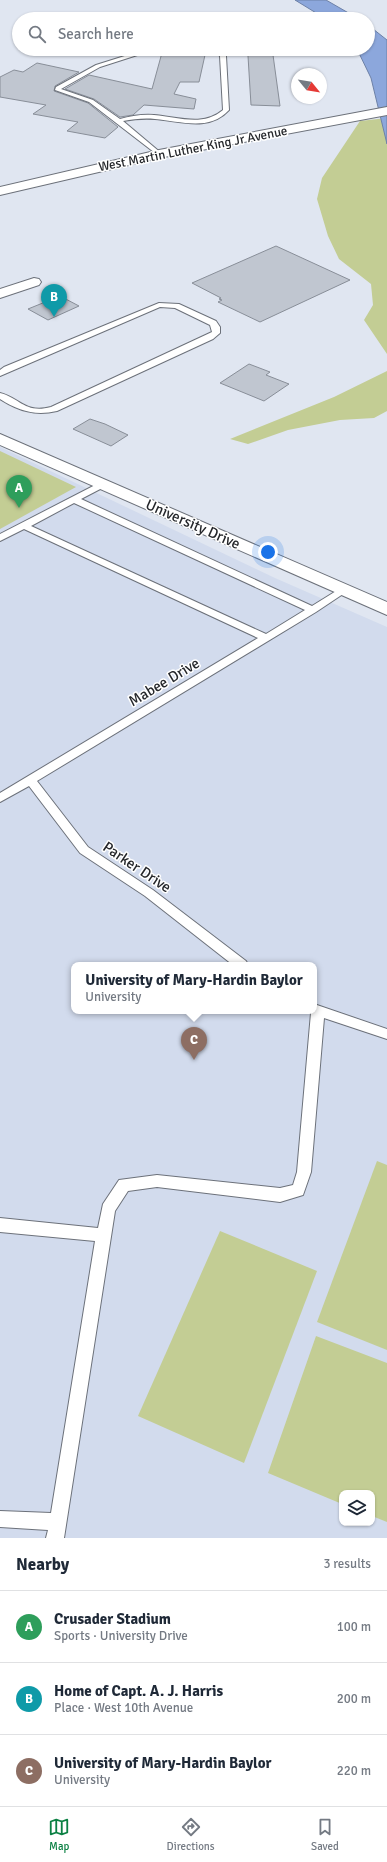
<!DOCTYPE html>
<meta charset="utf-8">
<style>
:root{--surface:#fff;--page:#f6f6f7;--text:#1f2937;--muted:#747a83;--line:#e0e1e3;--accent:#0b8043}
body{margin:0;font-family:Signika,sans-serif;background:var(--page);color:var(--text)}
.controls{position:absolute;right:12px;bottom:12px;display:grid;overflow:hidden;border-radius:8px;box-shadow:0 1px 3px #0004}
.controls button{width:36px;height:36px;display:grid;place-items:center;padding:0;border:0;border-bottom:1px solid var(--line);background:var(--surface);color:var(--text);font:20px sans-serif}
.compass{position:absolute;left:291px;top:68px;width:36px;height:36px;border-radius:50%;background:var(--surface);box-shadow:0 1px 3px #0004;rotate:120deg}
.you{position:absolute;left:268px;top:552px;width:14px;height:14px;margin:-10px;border:3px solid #fff;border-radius:50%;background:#1a73e8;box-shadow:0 0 0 6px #1a73e833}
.badge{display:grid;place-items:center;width:26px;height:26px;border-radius:50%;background:var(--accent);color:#fff;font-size:13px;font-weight:700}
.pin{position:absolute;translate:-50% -33px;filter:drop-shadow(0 1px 2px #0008)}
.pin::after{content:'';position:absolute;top:21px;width:14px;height:12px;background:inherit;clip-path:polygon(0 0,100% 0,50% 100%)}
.popup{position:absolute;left:71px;top:962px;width:246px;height:52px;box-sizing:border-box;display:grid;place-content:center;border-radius:8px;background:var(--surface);filter:drop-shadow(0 1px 3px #0005);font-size:13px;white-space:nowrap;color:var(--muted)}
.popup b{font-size:15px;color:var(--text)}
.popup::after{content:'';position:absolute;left:50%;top:100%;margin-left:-8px;border:8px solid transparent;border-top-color:var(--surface)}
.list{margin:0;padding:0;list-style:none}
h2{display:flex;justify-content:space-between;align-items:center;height:52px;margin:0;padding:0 16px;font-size:17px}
h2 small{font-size:13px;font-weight:400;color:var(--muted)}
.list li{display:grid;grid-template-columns:26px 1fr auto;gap:12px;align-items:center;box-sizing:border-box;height:72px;padding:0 16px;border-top:1px solid var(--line)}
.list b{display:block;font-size:15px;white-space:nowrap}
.list p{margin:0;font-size:13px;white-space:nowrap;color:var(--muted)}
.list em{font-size:13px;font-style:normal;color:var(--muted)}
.icon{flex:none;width:22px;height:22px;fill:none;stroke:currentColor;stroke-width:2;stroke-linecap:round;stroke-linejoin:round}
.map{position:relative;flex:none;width:387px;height:1538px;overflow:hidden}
.search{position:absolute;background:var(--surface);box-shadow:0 1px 3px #0004;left:12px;right:12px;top:12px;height:44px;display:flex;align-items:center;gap:10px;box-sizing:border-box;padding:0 14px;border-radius:22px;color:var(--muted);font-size:15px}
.sheet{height:268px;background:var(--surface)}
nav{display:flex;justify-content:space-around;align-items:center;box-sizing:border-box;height:56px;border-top:1px solid var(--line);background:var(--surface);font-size:11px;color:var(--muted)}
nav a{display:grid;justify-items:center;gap:2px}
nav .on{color:var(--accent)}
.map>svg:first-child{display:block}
</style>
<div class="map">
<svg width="387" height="1538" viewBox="0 0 387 1538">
<rect width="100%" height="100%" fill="#e0e6f1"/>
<path fill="#d2dbed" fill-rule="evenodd" d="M0,447L275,578L387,627V1538H0ZM74,965H314V1011H74ZM342,1493H372V1523H342Z"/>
<g fill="#c3cd94">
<polygon points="387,118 387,354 364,320 373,305 371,284 339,259 328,236 317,199 322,178 360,121"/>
<polygon points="387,371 387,411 374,418 340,420 288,430 248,444 230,439 334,397"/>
<polygon points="0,451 76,487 0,529"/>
<polygon points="377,1161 387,1165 387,1350 317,1322"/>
<polygon points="220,1231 317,1271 244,1463 138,1416"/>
<polygon points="316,1336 387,1363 387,1522 372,1516 372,1493 342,1493 342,1504 268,1473"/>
</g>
<g fill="#8ca7dc" stroke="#6d81a7">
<polygon points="295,0 326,0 359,19 326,19"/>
<polygon points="368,25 387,40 387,144 371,78 357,49 368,49"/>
</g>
<g fill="#c0c6d0" stroke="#888e98">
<polygon points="163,49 183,49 183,54 205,55 199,82 180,82 174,94 196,99 194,109 144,105 133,115 120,117 94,99 65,89 89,75 152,89"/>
<polygon points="243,49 270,49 273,55 280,106 251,105 248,56"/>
<polygon points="37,63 79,72 55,86 54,91 88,103 118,127 105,138 67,131 78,122 33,114 46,105 0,97 0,77 14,70 23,72"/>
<polygon points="276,246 350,280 260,322 218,302 222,300 219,299 221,298 192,283"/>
<polygon points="60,296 79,306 48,320 28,309"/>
<polygon points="249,364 270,372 266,375 289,384 264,401 220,383"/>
<polygon points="90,419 105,424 128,435 111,446 73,429"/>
</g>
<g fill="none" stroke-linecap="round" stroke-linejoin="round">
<g stroke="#6c717a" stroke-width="2">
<g id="service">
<path d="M147,49H156L100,67L61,89L93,100L120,119C131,116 142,114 154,115C178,117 203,127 223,110L220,56L213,49L223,51L226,56L229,110C209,132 180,121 155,119C144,118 134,119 123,121L161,153V155L159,156L89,102L55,90L56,87L96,65Z"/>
<path d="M159,303L179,304L216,321L220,327V333L213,339L57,411C35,416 19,411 0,399V393C20,398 25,414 51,407L212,332L210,325L175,308L160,307L0,376V370L4,367Z"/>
<path d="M103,481L106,482V486L81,499L312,606L341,588L344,587L349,590L316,612L37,781L88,847L153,890L246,961L248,965H233L145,896L80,853L29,786L0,802V793L258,638L24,529L0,541V534ZM74,503L305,610L266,634L31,526Z"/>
<polygon points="314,1004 387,1029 387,1039 324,1018 311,1172 303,1195 280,1202 157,1187 128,1191 115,1211 64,1538 46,1538 48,1530 0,1527 0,1511 51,1513 95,1241 0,1232 0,1218 98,1228 103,1204 119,1180 157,1175 280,1188 293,1185 297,1172 311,1013 309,1011 314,1011"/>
</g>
</g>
<g stroke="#6c717a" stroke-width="2">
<g id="minor">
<polygon points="34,278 39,279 41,282 39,285 0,298 0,289"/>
<polygon points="0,434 387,602 387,615 0,445"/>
</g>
</g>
<g stroke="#6c717a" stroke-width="2">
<polygon id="tertiary" points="387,107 387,115 159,158 0,195 0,187 159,150"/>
</g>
<use href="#service" fill="#fff" fill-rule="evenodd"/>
<use href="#minor" fill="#fff" fill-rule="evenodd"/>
<use href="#tertiary" fill="#fff" fill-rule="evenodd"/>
</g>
<g text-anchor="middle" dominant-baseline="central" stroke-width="3" stroke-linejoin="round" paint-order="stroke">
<g font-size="13" fill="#25272b" stroke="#fff">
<text transform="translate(193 149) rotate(-11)">West Martin Luther King Jr Avenue</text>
</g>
<g font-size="15" fill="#25272b" stroke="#fff">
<text transform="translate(193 524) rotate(24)">University Drive</text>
<text transform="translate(164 682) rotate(-31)">Mabee Drive</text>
<text transform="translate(137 867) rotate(34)">Parker Drive</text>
</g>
</g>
</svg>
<div class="controls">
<button><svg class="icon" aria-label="layers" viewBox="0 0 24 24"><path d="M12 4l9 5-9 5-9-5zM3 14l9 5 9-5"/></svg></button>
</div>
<svg class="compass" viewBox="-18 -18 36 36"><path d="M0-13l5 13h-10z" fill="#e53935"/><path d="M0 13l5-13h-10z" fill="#747a83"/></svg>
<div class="you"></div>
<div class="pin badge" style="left:19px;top:508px;background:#2e9e5b">A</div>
<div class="pin badge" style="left:54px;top:317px;background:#0f9aa8">B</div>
<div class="pin badge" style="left:194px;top:1060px;background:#8d6e63">C</div>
<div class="popup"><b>University of Mary-Hardin Baylor</b>University</div>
<div class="search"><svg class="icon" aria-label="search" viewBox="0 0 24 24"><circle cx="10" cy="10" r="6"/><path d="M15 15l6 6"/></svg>Search here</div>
</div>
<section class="sheet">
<h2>Nearby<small>3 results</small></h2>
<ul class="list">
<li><span class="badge" style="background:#2e9e5b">A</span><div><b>Crusader Stadium</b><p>Sports · University Drive</p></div><em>100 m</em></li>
<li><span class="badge" style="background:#0f9aa8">B</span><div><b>Home of Capt. A. J. Harris</b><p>Place · West 10th Avenue</p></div><em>200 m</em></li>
<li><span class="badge" style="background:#8d6e63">C</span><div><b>University of Mary-Hardin Baylor</b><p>University</p></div><em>220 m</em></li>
</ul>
</section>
<nav>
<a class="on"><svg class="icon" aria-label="map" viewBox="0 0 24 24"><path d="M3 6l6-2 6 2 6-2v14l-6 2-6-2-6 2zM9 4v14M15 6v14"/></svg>Map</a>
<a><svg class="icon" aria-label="directions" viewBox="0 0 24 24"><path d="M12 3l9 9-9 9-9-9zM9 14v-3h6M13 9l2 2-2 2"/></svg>Directions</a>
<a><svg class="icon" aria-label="saved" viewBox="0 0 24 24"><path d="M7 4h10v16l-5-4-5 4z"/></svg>Saved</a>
</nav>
